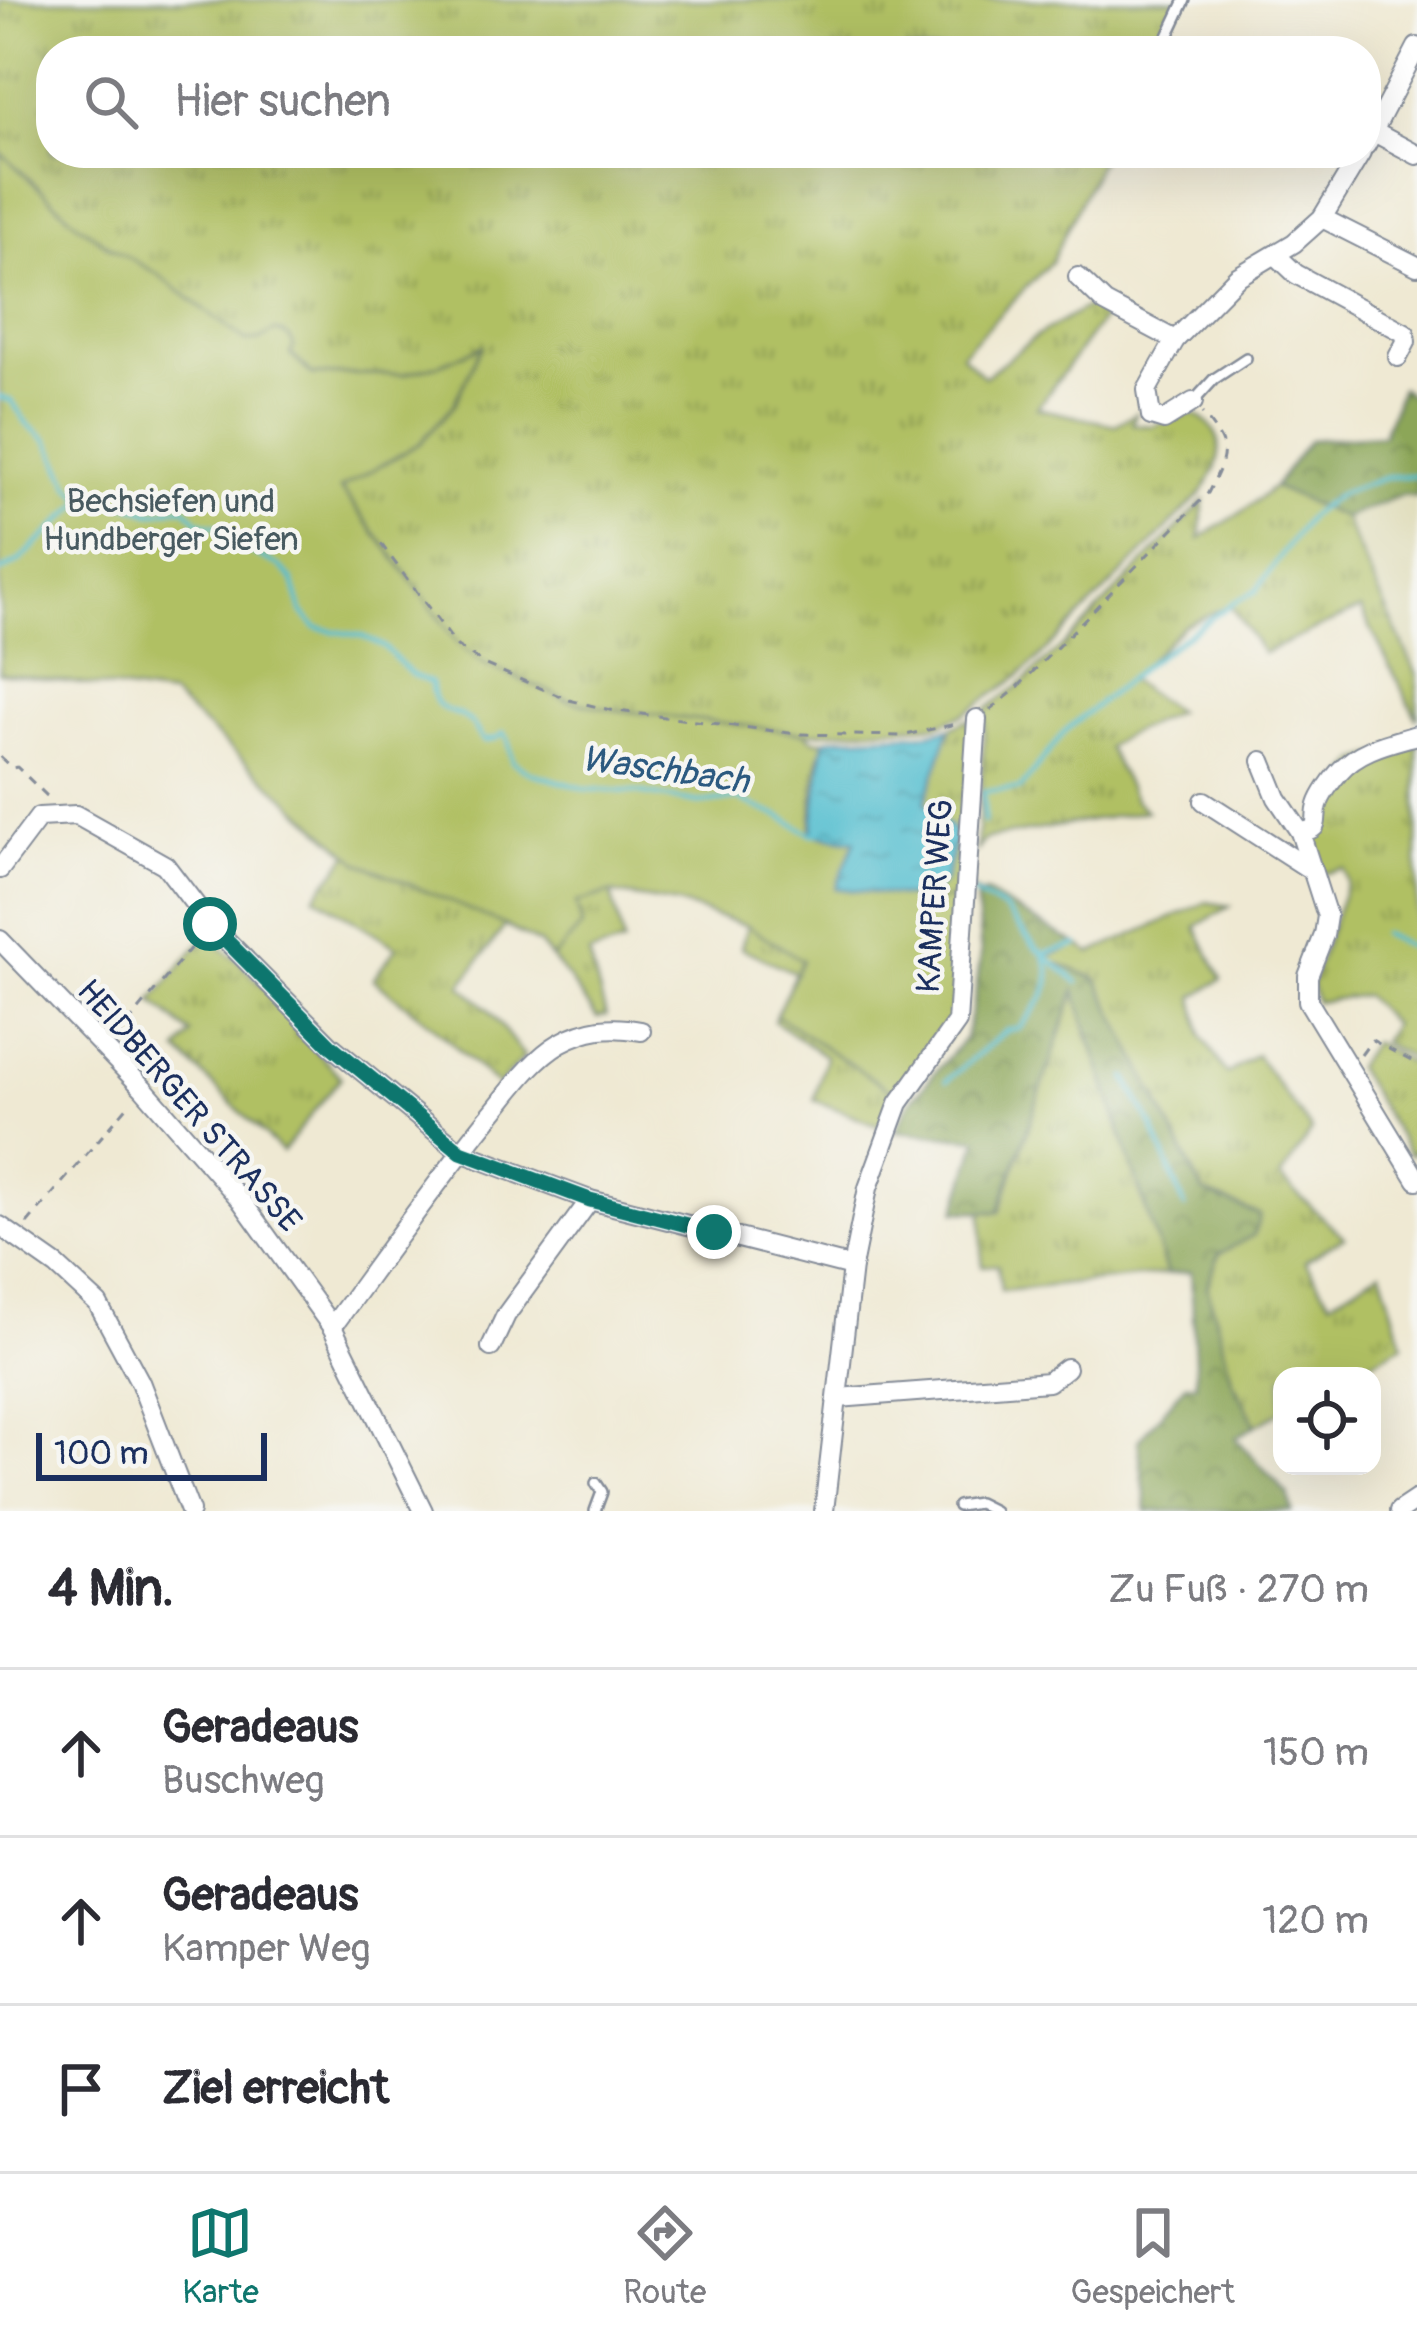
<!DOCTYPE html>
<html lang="de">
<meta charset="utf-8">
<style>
:root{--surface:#fff;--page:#f7f7f7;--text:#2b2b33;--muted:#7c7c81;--line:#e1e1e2;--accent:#0f766e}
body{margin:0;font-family:Pangolin,sans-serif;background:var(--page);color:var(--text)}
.controls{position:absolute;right:36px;bottom:36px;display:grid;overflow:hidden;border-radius:24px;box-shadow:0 12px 48px #0002}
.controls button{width:108px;height:108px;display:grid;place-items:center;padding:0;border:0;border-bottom:3px solid var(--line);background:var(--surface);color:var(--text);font:60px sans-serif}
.scale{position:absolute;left:36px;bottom:30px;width:231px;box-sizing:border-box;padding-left:12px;border:6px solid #1b2f5e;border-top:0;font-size:33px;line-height:42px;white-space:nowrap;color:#1b2f5e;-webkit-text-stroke:9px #f6f6f2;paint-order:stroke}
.stop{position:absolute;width:36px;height:36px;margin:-27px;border:9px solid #0f766e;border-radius:50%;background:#fff}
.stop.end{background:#0f766e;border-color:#fff;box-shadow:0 3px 12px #0008}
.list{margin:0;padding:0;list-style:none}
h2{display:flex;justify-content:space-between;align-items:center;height:156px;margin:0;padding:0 48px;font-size:51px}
h2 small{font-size:39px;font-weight:400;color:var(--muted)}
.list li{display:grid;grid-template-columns:78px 1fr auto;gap:36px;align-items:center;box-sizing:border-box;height:168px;padding:0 48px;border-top:3px solid var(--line)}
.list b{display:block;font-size:45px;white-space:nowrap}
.list p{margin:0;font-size:39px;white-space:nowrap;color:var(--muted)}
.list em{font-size:39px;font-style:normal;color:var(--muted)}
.icon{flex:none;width:66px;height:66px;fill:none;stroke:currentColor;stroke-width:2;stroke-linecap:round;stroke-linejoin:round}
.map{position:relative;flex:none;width:1417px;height:1511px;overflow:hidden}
.search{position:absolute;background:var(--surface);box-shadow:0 12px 48px #0002;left:36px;right:36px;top:36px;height:132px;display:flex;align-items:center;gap:30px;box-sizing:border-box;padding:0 42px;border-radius:48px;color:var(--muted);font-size:45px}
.sheet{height:660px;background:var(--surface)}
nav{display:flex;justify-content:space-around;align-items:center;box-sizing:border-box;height:168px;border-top:3px solid var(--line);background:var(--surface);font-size:33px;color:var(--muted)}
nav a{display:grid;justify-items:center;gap:6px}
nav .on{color:var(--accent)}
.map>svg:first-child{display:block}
</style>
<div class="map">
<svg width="1417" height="1511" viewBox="0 0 1417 1511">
<defs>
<pattern id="grass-tufts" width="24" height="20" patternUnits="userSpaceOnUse" patternTransform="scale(3)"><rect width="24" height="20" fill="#b0c063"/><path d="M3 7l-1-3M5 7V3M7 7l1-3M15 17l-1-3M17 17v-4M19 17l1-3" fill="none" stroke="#8e9c55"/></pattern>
<pattern id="forest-crowns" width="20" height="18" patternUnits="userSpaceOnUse" patternTransform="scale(3)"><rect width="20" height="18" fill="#8ca659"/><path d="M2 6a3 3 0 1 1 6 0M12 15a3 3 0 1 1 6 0" fill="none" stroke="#72884d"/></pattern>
<pattern id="water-ripples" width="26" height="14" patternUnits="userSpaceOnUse" patternTransform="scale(3)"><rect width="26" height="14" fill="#53becf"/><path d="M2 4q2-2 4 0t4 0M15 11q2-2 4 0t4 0" fill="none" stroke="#449bab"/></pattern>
</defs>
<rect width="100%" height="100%" fill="#f6f6f2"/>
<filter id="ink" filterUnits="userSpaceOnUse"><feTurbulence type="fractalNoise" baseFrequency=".00833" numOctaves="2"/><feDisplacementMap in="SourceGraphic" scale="24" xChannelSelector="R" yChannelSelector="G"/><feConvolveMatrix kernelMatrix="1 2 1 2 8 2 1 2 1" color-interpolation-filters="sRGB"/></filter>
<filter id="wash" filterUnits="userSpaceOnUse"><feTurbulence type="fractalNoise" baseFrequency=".004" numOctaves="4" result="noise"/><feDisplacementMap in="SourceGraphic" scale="48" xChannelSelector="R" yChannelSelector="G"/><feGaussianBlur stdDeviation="2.7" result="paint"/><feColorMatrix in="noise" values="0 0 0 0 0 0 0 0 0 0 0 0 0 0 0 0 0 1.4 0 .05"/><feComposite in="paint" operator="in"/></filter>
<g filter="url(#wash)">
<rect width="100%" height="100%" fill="#efe9d3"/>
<polygon fill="#e0ddbb" points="1405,494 1417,497 1417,675 1344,518"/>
<g fill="url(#grass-tufts)" stroke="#667860" stroke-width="3">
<path d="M0,0H1181L1155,51H51V153H1104L1051,262L961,354L984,377L1037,336L1092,304L1106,314L1037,408L1115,425L1136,413L1132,424L1152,426L1192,413C1233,432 1221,467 1199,496L1035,662L1014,680L964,714L937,725L805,733L609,709L569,700L486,665L459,646L392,554L340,488L420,443L454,405L481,347L438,365L404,374L313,375L275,339L246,341L78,224L0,152Z"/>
<polygon points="1274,487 1344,518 1417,675 1417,719 1361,609 1263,653 1230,605 1183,626 1129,680 1176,712 1124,736 1107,747 1135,800 1146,811 985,839 977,850 986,709 1019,686 1070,639 1204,501 1200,538 1242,512"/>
<polygon points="966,720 970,720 963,908 883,1127 814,1100 826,1057 774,1021 795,973 741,948 747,926 678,904 611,893 624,944 589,954 606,1016 597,1018 568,978 539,944 505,926 461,985 488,1009 524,1056 498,1086 432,1025 373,979 397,947 315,896 349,854 297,808 341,771 804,737 925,802 950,728"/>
<polygon points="1417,742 1417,1061 1382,1042 1392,1024 1364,995 1316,1002 1311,985 1347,882 1343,868 1319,875 1310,837 1319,813 1357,761"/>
<polygon points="1207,902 1230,906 1196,927 1222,979 1194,997 1202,1036 1227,1074 1256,1055 1312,1131 1280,1178 1344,1237 1305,1261 1330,1301 1381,1271 1403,1344 1346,1376 1282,1376 1282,1411 1256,1425 1233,1382 1207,1286 1219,1254 1253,1235 1203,1192 1097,980 1043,958 1078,945 1091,953"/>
<polygon points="206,935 238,961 295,1020 294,1028 341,1077 282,1152 178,1051 191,1034 152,1001"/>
<polygon points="1074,989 1167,1274 1001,1291 998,1265 982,1266 982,1212 1000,1212"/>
<polygon points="1373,1042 1417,1067 1417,1150 1410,1155 1356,1067"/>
</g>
<g fill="url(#forest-crowns)" stroke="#546a5c" stroke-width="3">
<polygon points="1401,388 1417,401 1417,497 1404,494 1344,518 1274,487 1309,440 1383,435"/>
<polygon points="976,892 979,895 986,893 1078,945 1045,958 1097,979 1203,1192 1260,1215 1254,1235 1219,1254 1207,1286 1233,1382 1256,1425 1236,1438 1288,1495 1292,1511 1147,1511 1138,1441 1186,1384 1196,1384 1191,1272 1167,1274 1075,991 999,1212 956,1211 978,1139 896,1131 909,1103 965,1038 975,997 981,955"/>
</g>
<path fill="#b0c063" stroke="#667860" stroke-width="3" d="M0,152L78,224L108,246L156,273L246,341L259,340L275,331C286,334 291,336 294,347L290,354L312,375L404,374L438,365L482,346L453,405L420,443L340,489L392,554L459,645L486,665L568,700L608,709L805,733L814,740H828C811,764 814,805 811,834L856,841L836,888L939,901L957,897L953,1032L899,1096L776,1015L802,960L748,926L678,904L610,893L576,903L582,926L552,959L539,944L505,925L360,863L171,696L0,673Z"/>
<polygon fill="url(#water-ripples)" stroke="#377696" stroke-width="3" points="950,728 925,802 957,835 945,880 934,893 905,897 836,888 855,841 812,834 824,741 831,738 929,733"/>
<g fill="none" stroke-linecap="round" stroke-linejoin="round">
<g stroke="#53becf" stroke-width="4.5">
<path d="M0,397L12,401L28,425L48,441L71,487L84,500L126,504L152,513L184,507L199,522L223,528L243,549L279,566L293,580L302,612L316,628L362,636L383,646L412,675L431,683C434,721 455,704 472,724C477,729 479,736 484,741L497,738L504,733L508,739L513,762L531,773L586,789L635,792L699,803L737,799L781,817L812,834H818"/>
<polyline points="0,572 18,562 82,502"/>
<polyline points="984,822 984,791 1020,789 1065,731 1149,662 1234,602 1256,591 1308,517 1339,494 1387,477 1417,475"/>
<polyline points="969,892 1004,909 1036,948 1078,982"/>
<polyline points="1382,934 1417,950"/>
<polyline points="1043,954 1078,945"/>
<polyline points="1126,1077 1153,1127 1185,1207"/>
<path d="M946,1081L1007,1030L1020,1028C1036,1006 1060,986 1045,958"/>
</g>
</g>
</g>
<g filter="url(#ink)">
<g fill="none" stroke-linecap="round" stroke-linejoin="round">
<g stroke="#858c98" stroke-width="14">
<g id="service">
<polyline points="1161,51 1185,0"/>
<polyline points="1193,402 1214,379 1246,358"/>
<polyline points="958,1506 978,1503 994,1511"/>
<polyline points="595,1511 602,1492 596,1483"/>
</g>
</g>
<g stroke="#858c98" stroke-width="22">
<g id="minor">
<polyline points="1374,132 1417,155"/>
<polyline points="1366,145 1417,47"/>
<polyline points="1322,218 1417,266"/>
<polyline points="1276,255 1296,274 1405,333 1406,342 1398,357"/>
<polyline points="1078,277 1105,303 1175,340"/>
<polyline points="1193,402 1164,420 1151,416 1147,390 1175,340 1237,277 1294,243 1322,218 1361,153"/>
<polyline points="1262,761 1277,798 1300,832 1327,916 1324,935 1308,976 1308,1001 1417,1180"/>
<polyline points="1204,801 1311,870"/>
<path d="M1300,832C1323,829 1313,822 1318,805C1321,795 1332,780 1339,772C1359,749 1389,743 1417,735"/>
<polyline points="0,869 39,817 76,815 165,865 210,924 330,1045 461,1152 590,1200 852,1267"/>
<polyline points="0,940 143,1088 240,1199 332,1327 423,1511"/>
<polyline points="0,1226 57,1266 98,1304 140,1382 190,1511"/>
<path d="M332,1327C384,1256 434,1185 489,1117C510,1092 531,1060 560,1043C587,1028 611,1025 641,1031"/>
<polyline points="491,1347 506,1315 590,1200"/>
<polyline points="838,1398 1048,1382 1066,1368"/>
<polyline points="824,1511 852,1267 868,1188 899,1103 957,1022 977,719"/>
<polyline points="1399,1511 1417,1499"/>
</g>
</g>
<g stroke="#858c98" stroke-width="3" stroke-dasharray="9 9" stroke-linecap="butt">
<polyline points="381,544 457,646 486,665 569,700 610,710 797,734 901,736 960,723"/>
<path d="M990,710L1015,690L1208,493C1228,453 1231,449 1202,413"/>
<polyline points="0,757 12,768 17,767 48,797"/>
<polyline points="116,1038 198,939"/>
<polyline points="1361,1055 1372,1040 1417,1064"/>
<polyline points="27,1224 130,1103"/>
</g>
<use href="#service" stroke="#fff" stroke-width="9"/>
<use href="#minor" stroke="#fff" stroke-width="18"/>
</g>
</g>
<g fill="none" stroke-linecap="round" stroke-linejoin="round" filter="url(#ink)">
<polyline stroke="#0f766e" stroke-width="15" points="210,924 330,1045 461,1152 590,1200 714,1232"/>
</g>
<g text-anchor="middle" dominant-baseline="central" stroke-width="9" stroke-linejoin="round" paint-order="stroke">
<g font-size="33" fill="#485a60" stroke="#f6f6f2">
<text x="171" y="501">Bechsiefen und<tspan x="171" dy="38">Hundberger Siefen</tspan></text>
</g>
<g font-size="33" fill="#1b2f5e" stroke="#f6f6f2">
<text transform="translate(935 896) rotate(-86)">KAMPER WEG</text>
<text transform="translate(189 1106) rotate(49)">HEIDBERGER STRASSE</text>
</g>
<g font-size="36" font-style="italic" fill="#2c5a80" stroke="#f6f6f2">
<text transform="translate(665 770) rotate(8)">Waschbach</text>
</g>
</g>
</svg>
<div class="controls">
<button><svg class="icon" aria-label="locate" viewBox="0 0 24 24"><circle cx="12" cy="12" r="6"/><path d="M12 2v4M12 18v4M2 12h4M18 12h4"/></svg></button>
</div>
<div class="scale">100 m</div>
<div class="stop" style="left:210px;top:924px"></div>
<div class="stop end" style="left:714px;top:1232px"></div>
<div class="search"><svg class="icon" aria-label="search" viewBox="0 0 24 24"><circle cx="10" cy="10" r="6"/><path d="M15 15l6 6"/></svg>Hier suchen</div>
</div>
<section class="sheet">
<h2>4 Min.<small>Zu Fuß · 270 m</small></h2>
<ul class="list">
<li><svg class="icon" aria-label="ahead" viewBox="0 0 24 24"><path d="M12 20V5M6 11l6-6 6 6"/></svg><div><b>Geradeaus</b><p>Buschweg</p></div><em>150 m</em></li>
<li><svg class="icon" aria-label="ahead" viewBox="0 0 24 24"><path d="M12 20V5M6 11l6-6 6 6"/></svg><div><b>Geradeaus</b><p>Kamper Weg</p></div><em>120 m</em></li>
<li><svg class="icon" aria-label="arrive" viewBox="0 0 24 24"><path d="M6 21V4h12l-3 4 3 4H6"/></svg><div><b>Ziel erreicht</b></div></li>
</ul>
</section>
<nav>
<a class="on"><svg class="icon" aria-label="map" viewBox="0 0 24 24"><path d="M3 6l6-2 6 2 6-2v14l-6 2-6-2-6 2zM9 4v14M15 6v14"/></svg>Karte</a>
<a><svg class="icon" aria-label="directions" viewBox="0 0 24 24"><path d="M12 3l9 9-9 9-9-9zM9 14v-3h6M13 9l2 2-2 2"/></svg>Route</a>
<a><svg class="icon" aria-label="saved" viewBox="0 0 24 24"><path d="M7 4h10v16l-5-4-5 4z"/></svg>Gespeichert</a>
</nav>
